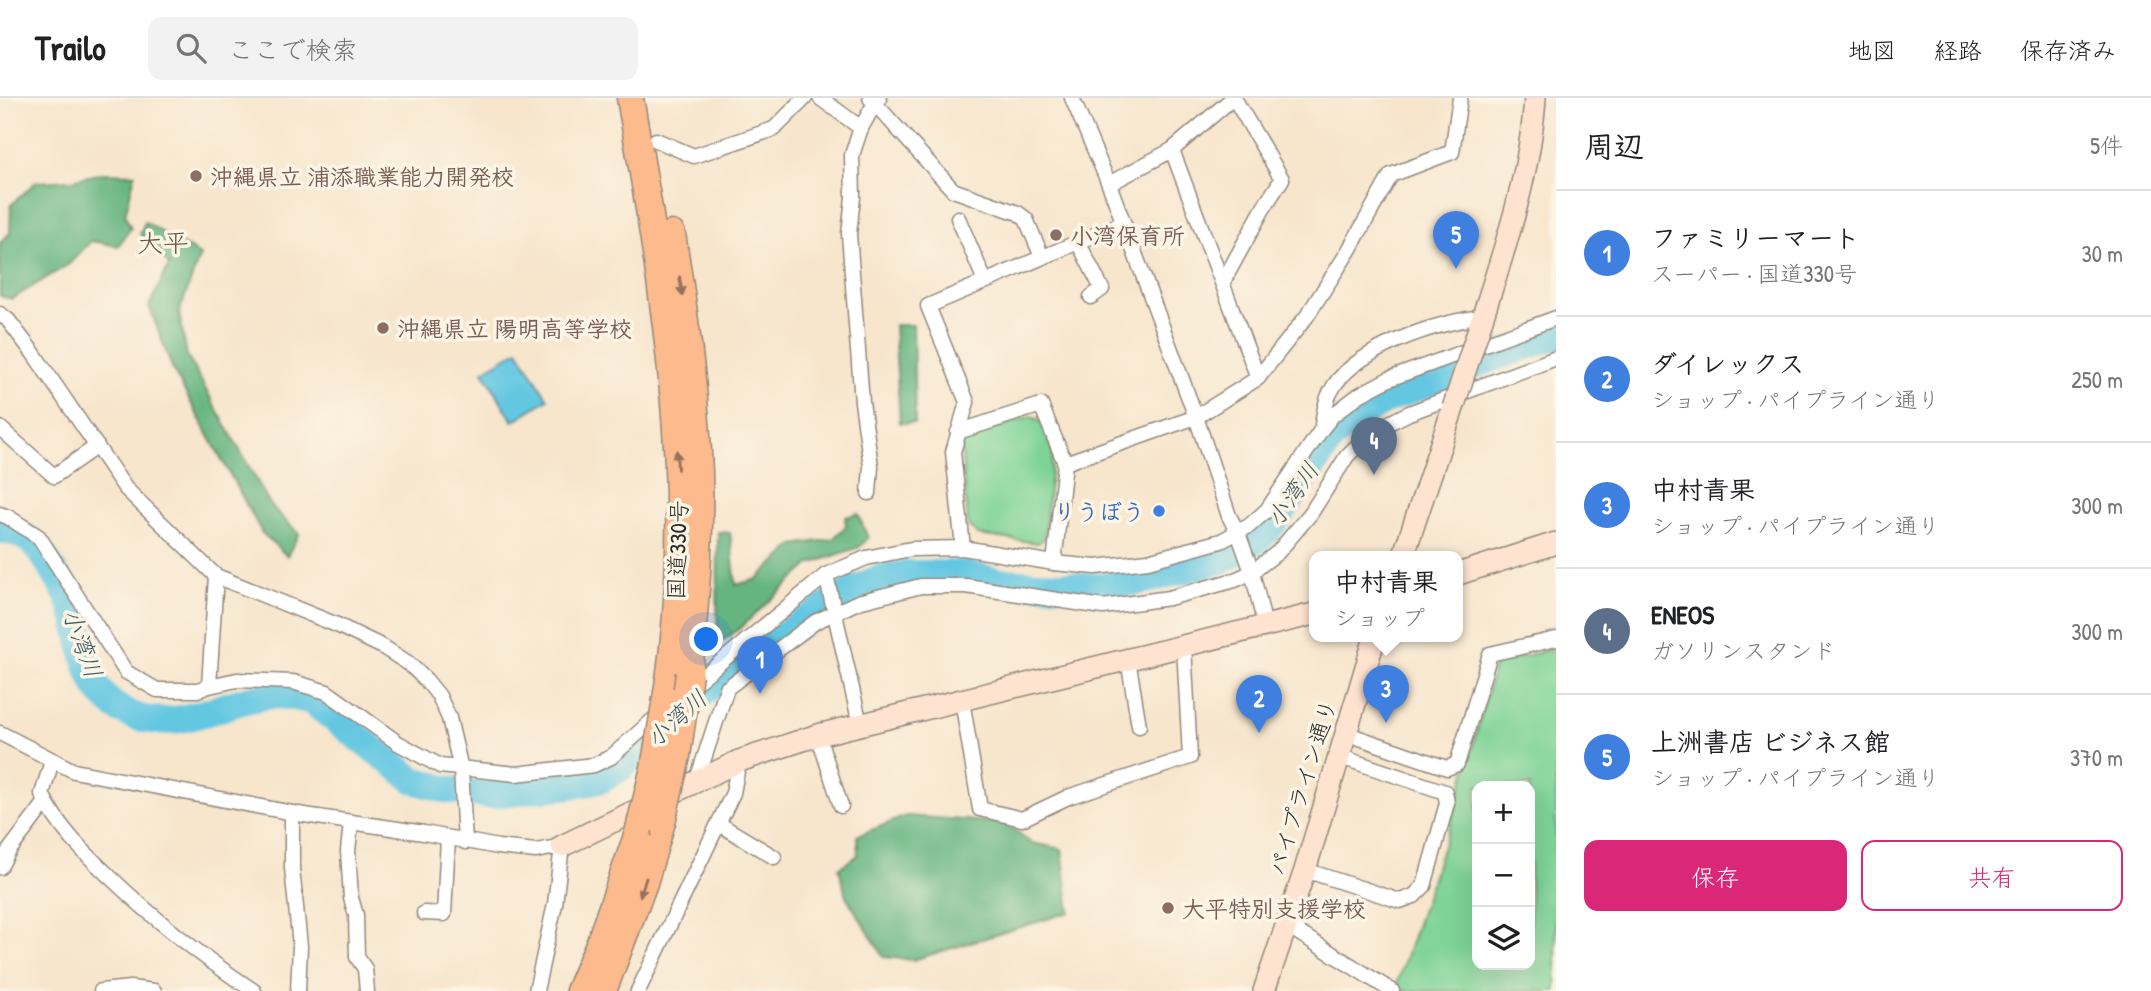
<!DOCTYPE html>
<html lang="ja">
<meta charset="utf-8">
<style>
:root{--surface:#fff;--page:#f2f2f2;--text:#202124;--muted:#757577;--line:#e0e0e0;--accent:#db2777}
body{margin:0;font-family:"Patrick Hand","Klee One",sans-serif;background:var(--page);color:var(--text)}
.controls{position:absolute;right:21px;bottom:21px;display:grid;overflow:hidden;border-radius:14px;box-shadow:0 7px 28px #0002}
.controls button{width:63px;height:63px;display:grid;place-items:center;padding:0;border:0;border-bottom:2px solid var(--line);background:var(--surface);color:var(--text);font:35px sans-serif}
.you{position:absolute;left:707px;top:542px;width:24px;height:24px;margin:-18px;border:5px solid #fff;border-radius:50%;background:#1a73e8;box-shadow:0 0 0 10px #1a73e833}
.badge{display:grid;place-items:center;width:46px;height:46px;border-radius:50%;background:var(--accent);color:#fff;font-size:23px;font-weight:700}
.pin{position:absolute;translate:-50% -58px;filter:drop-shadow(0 2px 4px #0008)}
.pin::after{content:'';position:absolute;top:37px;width:24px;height:21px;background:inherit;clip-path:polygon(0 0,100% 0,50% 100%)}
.popup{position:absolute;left:1309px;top:453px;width:154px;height:91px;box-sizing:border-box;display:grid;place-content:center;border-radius:14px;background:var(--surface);filter:drop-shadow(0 2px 5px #0005);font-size:23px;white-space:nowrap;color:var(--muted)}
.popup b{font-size:26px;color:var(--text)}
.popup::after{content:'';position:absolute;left:50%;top:100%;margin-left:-14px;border:14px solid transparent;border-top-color:var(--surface)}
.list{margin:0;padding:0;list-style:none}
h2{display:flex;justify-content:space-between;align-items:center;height:91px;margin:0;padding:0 28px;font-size:30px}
h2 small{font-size:23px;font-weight:400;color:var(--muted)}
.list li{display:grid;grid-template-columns:46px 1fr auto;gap:21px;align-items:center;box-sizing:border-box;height:126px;padding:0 28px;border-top:2px solid var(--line)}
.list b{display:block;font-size:26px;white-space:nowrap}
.list p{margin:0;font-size:23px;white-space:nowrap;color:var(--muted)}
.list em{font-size:23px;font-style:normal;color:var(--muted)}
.actions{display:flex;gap:14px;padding:21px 28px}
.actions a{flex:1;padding:16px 0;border:2px solid var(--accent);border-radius:14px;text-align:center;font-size:24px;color:var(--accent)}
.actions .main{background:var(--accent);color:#fff}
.icon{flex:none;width:38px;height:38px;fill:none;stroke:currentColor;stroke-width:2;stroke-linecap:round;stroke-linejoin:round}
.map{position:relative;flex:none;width:1556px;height:893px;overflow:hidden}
header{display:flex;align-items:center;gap:42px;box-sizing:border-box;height:98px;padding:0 35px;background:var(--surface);border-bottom:2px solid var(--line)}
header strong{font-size:33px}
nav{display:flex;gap:38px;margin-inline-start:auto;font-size:24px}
.search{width:490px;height:63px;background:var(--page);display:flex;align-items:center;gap:18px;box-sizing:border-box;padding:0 24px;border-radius:14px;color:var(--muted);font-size:26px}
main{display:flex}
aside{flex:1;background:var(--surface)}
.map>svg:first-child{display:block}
</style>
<header>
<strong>Trailo</strong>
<div class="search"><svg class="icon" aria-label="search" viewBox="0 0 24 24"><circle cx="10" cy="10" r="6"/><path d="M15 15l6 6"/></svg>ここで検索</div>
<nav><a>地図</a><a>経路</a><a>保存済み</a></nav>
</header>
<main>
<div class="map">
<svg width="1556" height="893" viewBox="0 0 1556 893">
<rect width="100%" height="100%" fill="#fcf5e5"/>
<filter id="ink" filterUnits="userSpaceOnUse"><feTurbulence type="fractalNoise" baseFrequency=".0143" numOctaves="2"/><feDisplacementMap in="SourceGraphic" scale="14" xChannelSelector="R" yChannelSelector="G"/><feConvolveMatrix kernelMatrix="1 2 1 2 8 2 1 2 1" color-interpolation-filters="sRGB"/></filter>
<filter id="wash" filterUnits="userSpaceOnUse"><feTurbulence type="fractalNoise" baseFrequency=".00686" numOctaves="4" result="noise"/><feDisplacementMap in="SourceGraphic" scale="28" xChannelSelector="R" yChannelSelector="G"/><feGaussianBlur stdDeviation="1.57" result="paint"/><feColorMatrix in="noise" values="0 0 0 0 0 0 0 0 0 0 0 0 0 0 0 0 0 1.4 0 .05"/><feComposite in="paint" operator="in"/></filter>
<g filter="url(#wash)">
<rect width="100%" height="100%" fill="#f7e5cc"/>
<g fill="#7ed397" stroke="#547f61" stroke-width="2" fill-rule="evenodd">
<polygon points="1031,318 1042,324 1053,355 1044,441 1038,445 978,437 968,427 961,347 967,340"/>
<path d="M1556,550V893H1401L1396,889L1459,700L1495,566ZM1477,688H1530V867H1477Z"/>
</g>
<g fill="#66b580" stroke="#487056" stroke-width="2">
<polygon points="102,75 135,76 125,117 131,130 118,148 91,143 69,166 12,201 0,198 0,145 10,135 11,107 36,84 72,82"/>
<polygon points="145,124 200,157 179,215 187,258 271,408 299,436 287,458 262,435 173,272 149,208 169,167 140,136"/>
<polygon points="894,227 913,227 915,325 900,325"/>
<polygon points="858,416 868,440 860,449 810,466 739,531 717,547 718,434 730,435 736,487 757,481 794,447 833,441 846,428 845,419"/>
<polygon points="906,718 1005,725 1032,745 1062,751 1070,814 913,862 884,859 846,798 839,770 858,757 857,738"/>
</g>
<polygon fill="#64c7e2" stroke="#487986" stroke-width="2" points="518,252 548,301 513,323 483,273"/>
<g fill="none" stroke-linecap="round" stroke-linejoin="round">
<path stroke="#64c7e2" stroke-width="28" d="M0,431C10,433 21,435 29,442C45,455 68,495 74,514C85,549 85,592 121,612C169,639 212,608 259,599C277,595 294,598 311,603L414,682L444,691L486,697L586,685L602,681L619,671L725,575L846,496L879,480L909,476H962L1000,484L1102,489L1146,482L1222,462L1250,447L1265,435L1284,411L1332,340L1354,320L1388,301L1495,259L1556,238"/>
</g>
</g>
<g filter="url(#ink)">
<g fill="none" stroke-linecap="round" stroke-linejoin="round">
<g stroke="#91887c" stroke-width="17">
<g id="street">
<polyline points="820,0 861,30 875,5 879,1"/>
<polyline points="870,0 953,92 1018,115 1026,121 1042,159"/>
<polyline points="1072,0 1109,86 1196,319 1229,418 1238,435 1252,474 1265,528"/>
<polyline points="861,30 852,57 853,99 849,136 862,304 871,368 869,395"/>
<polyline points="656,42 694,58 774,31 805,0"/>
<polyline points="1172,52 1258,280"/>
<polyline points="1109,86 1172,52 1233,0"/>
<polyline points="958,120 985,183"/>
<polyline points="1078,144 1102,191 1091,199"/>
<polyline points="1223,184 1263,111 1282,81 1234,0"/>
<polyline points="0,216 8,222 34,256 125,390 216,478 337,527 383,549 408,565 426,582 439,598 449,620 461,671 465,744"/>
<path d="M1322,326C1324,316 1325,304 1330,295C1350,252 1439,223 1483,219"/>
<polyline points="0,330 54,378 97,348"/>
<polyline points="958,334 1041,307 1065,365 1054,465"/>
<polyline points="1065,365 1196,319 1258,280 1307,218 1348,154 1391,77 1452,54 1460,0"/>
<polyline points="0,416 8,419 39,439 126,574 157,592 198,592 209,588 216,478"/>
<polyline points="963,450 953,354 967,304 928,208 1123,125"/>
<polyline points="826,477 860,626"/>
<polyline points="1128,561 1139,628"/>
<polyline points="209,588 237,582 293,584 327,594 398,645 440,668 516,676 594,667 611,659 662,614"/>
<polyline points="688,591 826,477 866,460 911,451 963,450 1054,465 1096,469 1148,463 1221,443 1249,428 1267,412 1321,332 1333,317 1359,297 1389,281 1556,220"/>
<polyline points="962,602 980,711 1022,721 1068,699 1190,659 1184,548"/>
<polyline points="0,635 74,673 298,716 424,735 498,749 536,753 562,748 555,806 536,893"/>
<polyline points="1345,635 1447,670 1457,666 1490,556 1556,541"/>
<polyline points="818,637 841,708"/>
<path d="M52,663L42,696C59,731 83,753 110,779C155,822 202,859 254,893"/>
<polyline points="697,682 727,590 815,524 858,504 921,488 966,488 1103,509 1169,500 1235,482 1252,474 1278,454 1311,415 1347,358 1371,334 1409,315 1556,260"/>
<polyline points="292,715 292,770 300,848 298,893"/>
<polyline points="351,725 348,753 351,800 356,817 357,859 365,871 367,893"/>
<polyline points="719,726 774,759"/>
<polyline points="0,769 8,754 46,704"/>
<polyline points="1305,772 1400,803 1414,798 1424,788 1447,705 1445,694 1338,658"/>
<polyline points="424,815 444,816 448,740"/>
<polyline points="1286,827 1392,893"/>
<polyline points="101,893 130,890 154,893"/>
<polyline points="638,893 733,695 739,663"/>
</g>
</g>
<g stroke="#91887c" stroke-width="24">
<g id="secondary">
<path d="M1479,230C1503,156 1530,79 1535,0"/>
<polyline points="1403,459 1453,310"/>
<polyline points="1458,476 1556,445"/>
<polyline points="562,748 739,663 818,637 1314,516"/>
<polyline points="1264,893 1305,772 1375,539"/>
</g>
</g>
<g stroke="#91887c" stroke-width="29">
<g id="highway">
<path d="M630,0C665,198 699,400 666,601"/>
<path d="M672,136C685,215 696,294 699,374C701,442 695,509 689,576"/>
<polyline points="579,893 599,846 638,735"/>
<polyline points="603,893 644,785 662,724"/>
</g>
</g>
<use href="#street" stroke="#fff" stroke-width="14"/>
<use href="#secondary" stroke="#fee3d1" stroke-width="21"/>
<use href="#highway" stroke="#fcba8d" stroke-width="26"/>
<g stroke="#91887c" stroke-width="24" stroke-linecap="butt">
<polyline id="secondary-bridge" points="1453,310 1479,230"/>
</g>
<g stroke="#91887c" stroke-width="29" stroke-linecap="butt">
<g id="highway-bridge">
<polyline points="662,724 677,658 689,576"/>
<polyline points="638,735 654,670 666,601"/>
</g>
</g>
<use href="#secondary-bridge" stroke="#fee3d1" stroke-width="21"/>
<use href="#highway-bridge" stroke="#fcba8d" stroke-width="26"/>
</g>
<defs><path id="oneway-solid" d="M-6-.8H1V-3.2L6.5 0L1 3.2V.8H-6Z" transform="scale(1.75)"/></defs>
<g fill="#94725c">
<use href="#oneway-solid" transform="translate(681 188) rotate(81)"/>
<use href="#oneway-solid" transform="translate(677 362) rotate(-93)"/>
<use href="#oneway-solid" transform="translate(643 789) rotate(109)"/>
</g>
</g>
<g fill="#8d6e63" stroke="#fcf5e5" stroke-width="2.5">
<circle cx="196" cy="78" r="7"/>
<circle cx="1056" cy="137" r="7"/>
<circle cx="383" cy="230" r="7"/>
<circle cx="1168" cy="810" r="7"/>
</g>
<circle fill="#3f7fe0" stroke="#fcf5e5" stroke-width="2.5" cx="1159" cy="413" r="7"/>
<g text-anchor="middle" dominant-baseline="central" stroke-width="7" stroke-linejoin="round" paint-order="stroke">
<g font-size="23" font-weight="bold" fill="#785e54" stroke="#fcf5e5" text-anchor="start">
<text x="210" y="78">沖縄県立 浦添職業能力開発校</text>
<text x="1070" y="137">小湾保育所</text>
<text x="397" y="230">沖縄県立 陽明高等学校</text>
<text x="1182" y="810">大平特別支援学校</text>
</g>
<g font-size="23" font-weight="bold" fill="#366cbe" stroke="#fcf5e5" text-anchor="end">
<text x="1145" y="413">りうぼう</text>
</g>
<g font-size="23" fill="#2b2b2b" stroke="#fcf5e5">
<text transform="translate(677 452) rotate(-88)">国道330号</text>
<text transform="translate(1302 689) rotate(-73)">パイプライン通り</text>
</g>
<g font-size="24" font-style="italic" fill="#3c5a62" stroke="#fcf5e5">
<text transform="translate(1292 396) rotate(-55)">小湾川</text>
<text transform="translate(83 545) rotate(70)">小湾川</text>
<text transform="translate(676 620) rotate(-42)">小湾川</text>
</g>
<g font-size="26" fill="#685644" stroke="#fcf5e5">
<text x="163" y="144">大平</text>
</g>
</g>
</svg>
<div class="controls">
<button>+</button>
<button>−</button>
<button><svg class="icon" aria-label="layers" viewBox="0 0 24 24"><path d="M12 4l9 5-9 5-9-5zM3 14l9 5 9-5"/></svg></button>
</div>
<div class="you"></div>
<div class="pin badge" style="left:760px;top:596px;background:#3f7fe0">1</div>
<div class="pin badge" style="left:1259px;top:635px;background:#3f7fe0">2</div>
<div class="pin badge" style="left:1386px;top:625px;background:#3f7fe0">3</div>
<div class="popup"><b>中村青果</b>ショップ</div>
<div class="pin badge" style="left:1374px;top:377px;background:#5c6f8a">4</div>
<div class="pin badge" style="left:1456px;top:171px;background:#3f7fe0">5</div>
</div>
<aside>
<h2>周辺<small>5件</small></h2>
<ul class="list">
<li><span class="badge" style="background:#3f7fe0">1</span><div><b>ファミリーマート</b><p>スーパー · 国道330号</p></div><em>30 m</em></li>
<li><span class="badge" style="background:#3f7fe0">2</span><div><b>ダイレックス</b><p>ショップ · パイプライン通り</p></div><em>250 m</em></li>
<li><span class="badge" style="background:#3f7fe0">3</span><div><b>中村青果</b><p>ショップ · パイプライン通り</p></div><em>300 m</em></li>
<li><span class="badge" style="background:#5c6f8a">4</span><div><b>ENEOS</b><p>ガソリンスタンド</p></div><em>300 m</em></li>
<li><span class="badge" style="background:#3f7fe0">5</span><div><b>上洲書店 ビジネス館</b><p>ショップ · パイプライン通り</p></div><em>370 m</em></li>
</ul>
<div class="actions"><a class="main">保存</a><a>共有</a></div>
</aside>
</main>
